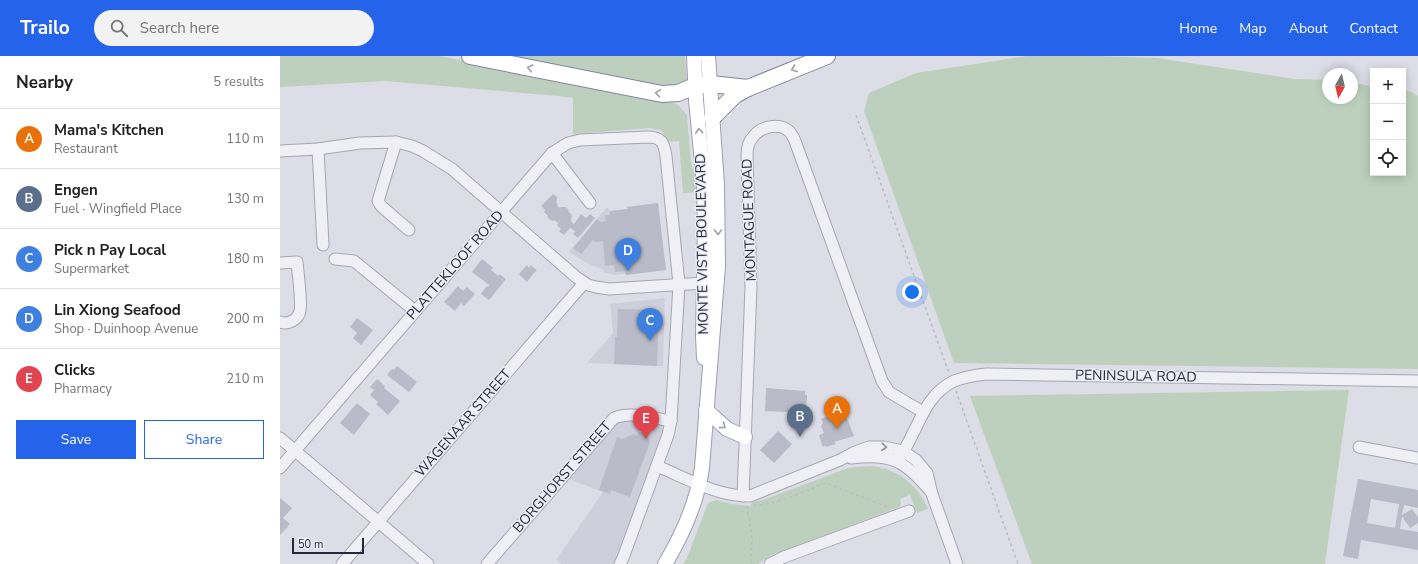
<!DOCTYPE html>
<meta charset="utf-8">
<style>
:root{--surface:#fff;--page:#f2f2f2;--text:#202124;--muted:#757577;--line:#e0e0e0;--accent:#2563eb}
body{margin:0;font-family:"Nunito Sans",sans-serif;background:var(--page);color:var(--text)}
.controls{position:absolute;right:12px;top:12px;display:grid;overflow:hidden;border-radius:0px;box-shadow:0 2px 10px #0003}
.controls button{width:36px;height:36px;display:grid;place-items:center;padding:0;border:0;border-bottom:1px solid var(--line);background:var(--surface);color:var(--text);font:20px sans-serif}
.compass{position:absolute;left:1042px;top:12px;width:36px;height:36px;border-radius:50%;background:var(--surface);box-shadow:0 2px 10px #0003;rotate:188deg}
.scale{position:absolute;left:12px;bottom:10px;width:72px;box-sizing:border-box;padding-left:4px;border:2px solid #26283c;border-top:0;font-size:11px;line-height:14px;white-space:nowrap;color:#26283c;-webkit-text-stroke:3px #ebecf4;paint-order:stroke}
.you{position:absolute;left:632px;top:236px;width:14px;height:14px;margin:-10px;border:3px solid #fff;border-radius:50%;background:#1a73e8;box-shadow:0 0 0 6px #1a73e833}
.badge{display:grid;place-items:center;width:26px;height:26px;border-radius:50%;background:var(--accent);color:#fff;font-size:13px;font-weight:700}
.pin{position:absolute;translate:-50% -33px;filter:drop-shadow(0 1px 2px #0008)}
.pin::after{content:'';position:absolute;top:21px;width:14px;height:12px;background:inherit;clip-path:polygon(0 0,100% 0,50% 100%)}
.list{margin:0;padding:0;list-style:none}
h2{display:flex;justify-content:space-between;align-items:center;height:52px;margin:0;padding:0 16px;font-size:17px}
h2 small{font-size:13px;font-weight:400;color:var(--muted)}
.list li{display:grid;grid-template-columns:26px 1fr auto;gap:12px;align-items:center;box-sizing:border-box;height:60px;padding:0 16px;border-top:1px solid var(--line)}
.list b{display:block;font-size:15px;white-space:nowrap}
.list p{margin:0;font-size:13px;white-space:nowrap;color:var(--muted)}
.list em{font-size:13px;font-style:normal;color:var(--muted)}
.actions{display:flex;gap:8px;padding:12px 16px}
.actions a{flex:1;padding:9px 0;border:1px solid var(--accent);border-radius:0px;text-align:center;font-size:14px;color:var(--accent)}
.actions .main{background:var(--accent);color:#fff}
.icon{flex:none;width:22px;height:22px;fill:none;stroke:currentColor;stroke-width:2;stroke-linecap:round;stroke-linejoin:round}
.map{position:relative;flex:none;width:1138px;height:508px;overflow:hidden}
header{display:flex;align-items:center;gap:24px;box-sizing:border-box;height:56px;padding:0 20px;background:var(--accent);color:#fff}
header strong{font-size:19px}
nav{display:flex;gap:22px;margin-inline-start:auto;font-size:14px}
.search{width:280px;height:36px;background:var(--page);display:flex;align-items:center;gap:10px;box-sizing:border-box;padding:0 14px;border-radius:22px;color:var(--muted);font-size:15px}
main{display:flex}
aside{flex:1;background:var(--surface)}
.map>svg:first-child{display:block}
</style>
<header>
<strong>Trailo</strong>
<div class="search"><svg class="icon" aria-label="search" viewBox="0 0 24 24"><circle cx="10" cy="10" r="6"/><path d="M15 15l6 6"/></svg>Search here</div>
<nav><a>Home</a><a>Map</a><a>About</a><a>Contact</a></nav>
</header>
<main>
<aside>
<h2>Nearby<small>5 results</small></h2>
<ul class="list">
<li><span class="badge" style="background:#e8710a">A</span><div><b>Mama's Kitchen</b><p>Restaurant</p></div><em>110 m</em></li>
<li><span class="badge" style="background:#5c6f8a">B</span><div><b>Engen</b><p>Fuel · Wingfield Place</p></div><em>130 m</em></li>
<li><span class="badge" style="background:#3f7fe0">C</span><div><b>Pick n Pay Local</b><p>Supermarket</p></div><em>180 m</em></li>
<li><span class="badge" style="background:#3f7fe0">D</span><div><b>Lin Xiong Seafood</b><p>Shop · Duinhoop Avenue</p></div><em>200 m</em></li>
<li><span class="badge" style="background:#e0444e">E</span><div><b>Clicks</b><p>Pharmacy</p></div><em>210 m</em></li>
</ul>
<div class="actions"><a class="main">Save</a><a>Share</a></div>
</aside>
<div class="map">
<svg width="1138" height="508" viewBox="0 0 1138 508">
<rect width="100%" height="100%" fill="#dcdde6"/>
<g fill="#cecfdb">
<polygon points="378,147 386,214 334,219 323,216 324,214 307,207 289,196 327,151 330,155 347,153 347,151"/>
<polygon points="385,242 383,310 307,307 333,277 330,248"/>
<polygon points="334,362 391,366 338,508 282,508 276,504 323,436 283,421"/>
</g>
<g fill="#bdd0bd">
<polygon points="0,0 160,0 389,45 398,49 407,59 411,107 418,128 418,136 403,137 399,85 389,86 381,74 370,72 293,78 293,42 278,40 105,25 0,31"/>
<polygon points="219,0 405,0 407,26 390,33"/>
<polygon points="747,0 818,0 877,2 1015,23 1048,24 1048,42 1072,42 1072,27 1093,30 1093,117 1123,117 1123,34 1130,35 1138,40 1138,313 674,307 584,55 589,37 636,17"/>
<polygon points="1069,334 1045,508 752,508 690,340"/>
<path d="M592,410C619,414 637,428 648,453L637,457L630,439L620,443L621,448L619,451L490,500L478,508H403L407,502L428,447L436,444L452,448L471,450L472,446L483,444L568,412L576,411Z"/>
</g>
<g fill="#b9bbc9" fill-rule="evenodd">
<polygon points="273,138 277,141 277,144 276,146 278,149 277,150 280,152 281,151 286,151 289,154 288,155 292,159 291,165 294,168 301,158 306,162 310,158 315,162 298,182 293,178 295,175 290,172 284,179 279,175 281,173 277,169 282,162 278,167 274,164 272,165 267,161 268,160 264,156 265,154 261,150"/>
<polygon points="378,147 386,214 346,219 345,215 335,216 334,209 325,210 323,185 316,186 313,184 301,198 293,192 317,163 321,166 326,165 325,159 330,159 330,155 348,153 347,151"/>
<polygon points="202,203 213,212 211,214 218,220 219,218 226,223 209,244 201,238 207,230 208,231 209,229 192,216"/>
<polygon points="247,209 249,212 251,209 257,215 254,217 247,226 239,218"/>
<polygon points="178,230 183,235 187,231 195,238 184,250 181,247 175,255 164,246"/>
<polygon points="338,253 379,254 377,310 334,308 335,281 337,281"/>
<polygon points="77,262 93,274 81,289 73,282 77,277 70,271"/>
<polygon points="117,310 137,326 129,336 107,319 112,313 114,314"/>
<polygon points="97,323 105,330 104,332 120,345 108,359 96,348 98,346 90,339 94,334 90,331"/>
<polygon points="486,332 525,335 525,339 527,339 526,357 485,355"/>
<polygon points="77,347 90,358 74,379 60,367"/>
<polygon points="564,355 574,380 554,386 556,388 546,391 546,389 543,391 539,379 544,377 541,370 543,367 541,363"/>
<polygon points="498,375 512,388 494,407 480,394"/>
<polygon points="358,376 365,377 370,386 350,441 331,434 330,438 319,434 337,381 342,383 354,378 357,380"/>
<path d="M1078,423L1138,434V452L1124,449L1122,459L1132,453L1138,461V467L1130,472L1122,460L1120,473L1138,476V494L1081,484L1078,503L1063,500ZM1091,443L1119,448L1115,472L1087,467Z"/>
<polygon points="0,442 12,452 3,462 10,468 0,479"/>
</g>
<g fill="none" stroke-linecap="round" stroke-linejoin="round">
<g stroke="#a5a7b3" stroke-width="13">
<g id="minor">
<polyline points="116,86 98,145 101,150 129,174"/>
<polyline points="38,93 43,189"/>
<polyline points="0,95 38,93 80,87 116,86 132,90 143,95 172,113 296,221 308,229 316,231 329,233 424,227 429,223"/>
<polyline points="272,97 310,147"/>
<polyline points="55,203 74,205 135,255"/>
<path d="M0,207L17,206C18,217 22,246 20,255C18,264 8,269 0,266"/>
<polyline points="0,382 148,508"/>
<polyline points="1079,391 1138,402"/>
<path d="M571,402C611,397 626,405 651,436"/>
<path d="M618,405C621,400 624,395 627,389C640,366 647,338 674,325C685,321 696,319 707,318L1138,325"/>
<path d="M377,410C406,422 438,441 470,440L560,404L575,396L589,391H604L623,395L636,404L647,417L652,438L677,508"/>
<path d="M0,412L272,97L288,87L300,84L368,81C382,81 384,87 386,100L399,228L391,365L388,379L343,502L340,508"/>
<path d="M463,440L471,231L467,99C467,92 468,86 473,81C481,70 500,66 510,76C512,79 514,82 515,85L602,325L609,336L643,356"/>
<polyline points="62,508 304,227"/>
<path d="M207,508L334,362C351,355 373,362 391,365"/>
<polyline points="490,508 504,501 629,455"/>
</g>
</g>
<g stroke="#9b9eb2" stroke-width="16">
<g id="major">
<polyline points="414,0 416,44 424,128 425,171 423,280 424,302"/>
<polyline points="426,354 447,373 465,381"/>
<path d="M385,508C403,478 417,447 422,412L438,210L437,129L428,0"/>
</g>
</g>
<g stroke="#83869d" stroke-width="18">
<g id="highway">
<polyline points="190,0 382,38 398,37 415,30 431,28 468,32"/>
<polyline points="432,62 455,39 468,32 547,0"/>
</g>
</g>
<g stroke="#bbbbc5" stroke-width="1.5" stroke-dasharray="3 3" stroke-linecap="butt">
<polyline points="576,59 669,317"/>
<polyline points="676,335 738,508"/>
<path d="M474,449C490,451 530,433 546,427L608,451"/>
<polyline points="467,450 472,481 471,508"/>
</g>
<use href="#minor" stroke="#efeff5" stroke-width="11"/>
<use href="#major" stroke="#fff" stroke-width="14"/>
<use href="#highway" stroke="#fff" stroke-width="16"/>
</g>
<defs><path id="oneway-chevron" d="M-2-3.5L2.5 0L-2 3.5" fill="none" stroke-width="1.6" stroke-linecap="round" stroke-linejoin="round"/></defs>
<g stroke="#9d9ea7">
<use href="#oneway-chevron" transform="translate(250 12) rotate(-169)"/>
<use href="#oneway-chevron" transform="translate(514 13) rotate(158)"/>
<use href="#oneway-chevron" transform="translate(378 37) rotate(-171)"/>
<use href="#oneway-chevron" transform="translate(419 75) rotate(-96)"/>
<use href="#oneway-chevron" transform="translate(438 176) rotate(90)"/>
<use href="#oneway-chevron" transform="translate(443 370) rotate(37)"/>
</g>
<use stroke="#8a8c98" href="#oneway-chevron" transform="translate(604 391) rotate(5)"/>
<g text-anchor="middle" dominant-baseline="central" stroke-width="3" stroke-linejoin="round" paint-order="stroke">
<g font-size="14" fill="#26283c" stroke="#ebecf4">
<text transform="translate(469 164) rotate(-92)">MONTAGUE ROAD</text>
<text transform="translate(422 188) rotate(-91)">MONTE VISTA BOULEVARD</text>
<text transform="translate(175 209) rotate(-49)">PLATTEKLOOF ROAD</text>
<text transform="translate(856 320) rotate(1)">PENINSULA ROAD</text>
<text transform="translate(183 367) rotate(-49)">WAGENAAR STREET</text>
<text transform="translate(282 421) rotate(-49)">BORGHORST STREET</text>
</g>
</g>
</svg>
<div class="controls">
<button>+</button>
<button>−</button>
<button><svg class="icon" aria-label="locate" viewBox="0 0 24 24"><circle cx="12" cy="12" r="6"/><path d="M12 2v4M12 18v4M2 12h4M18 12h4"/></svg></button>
</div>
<svg class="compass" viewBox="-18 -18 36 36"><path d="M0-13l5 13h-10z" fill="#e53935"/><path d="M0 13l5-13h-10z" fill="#757577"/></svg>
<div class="scale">50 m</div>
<div class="you"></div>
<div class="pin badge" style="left:557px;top:373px;background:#e8710a">A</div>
<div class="pin badge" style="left:520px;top:381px;background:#5c6f8a">B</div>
<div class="pin badge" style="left:370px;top:285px;background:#3f7fe0">C</div>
<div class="pin badge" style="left:348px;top:215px;background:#3f7fe0">D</div>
<div class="pin badge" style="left:366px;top:383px;background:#e0444e">E</div>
</div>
</main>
